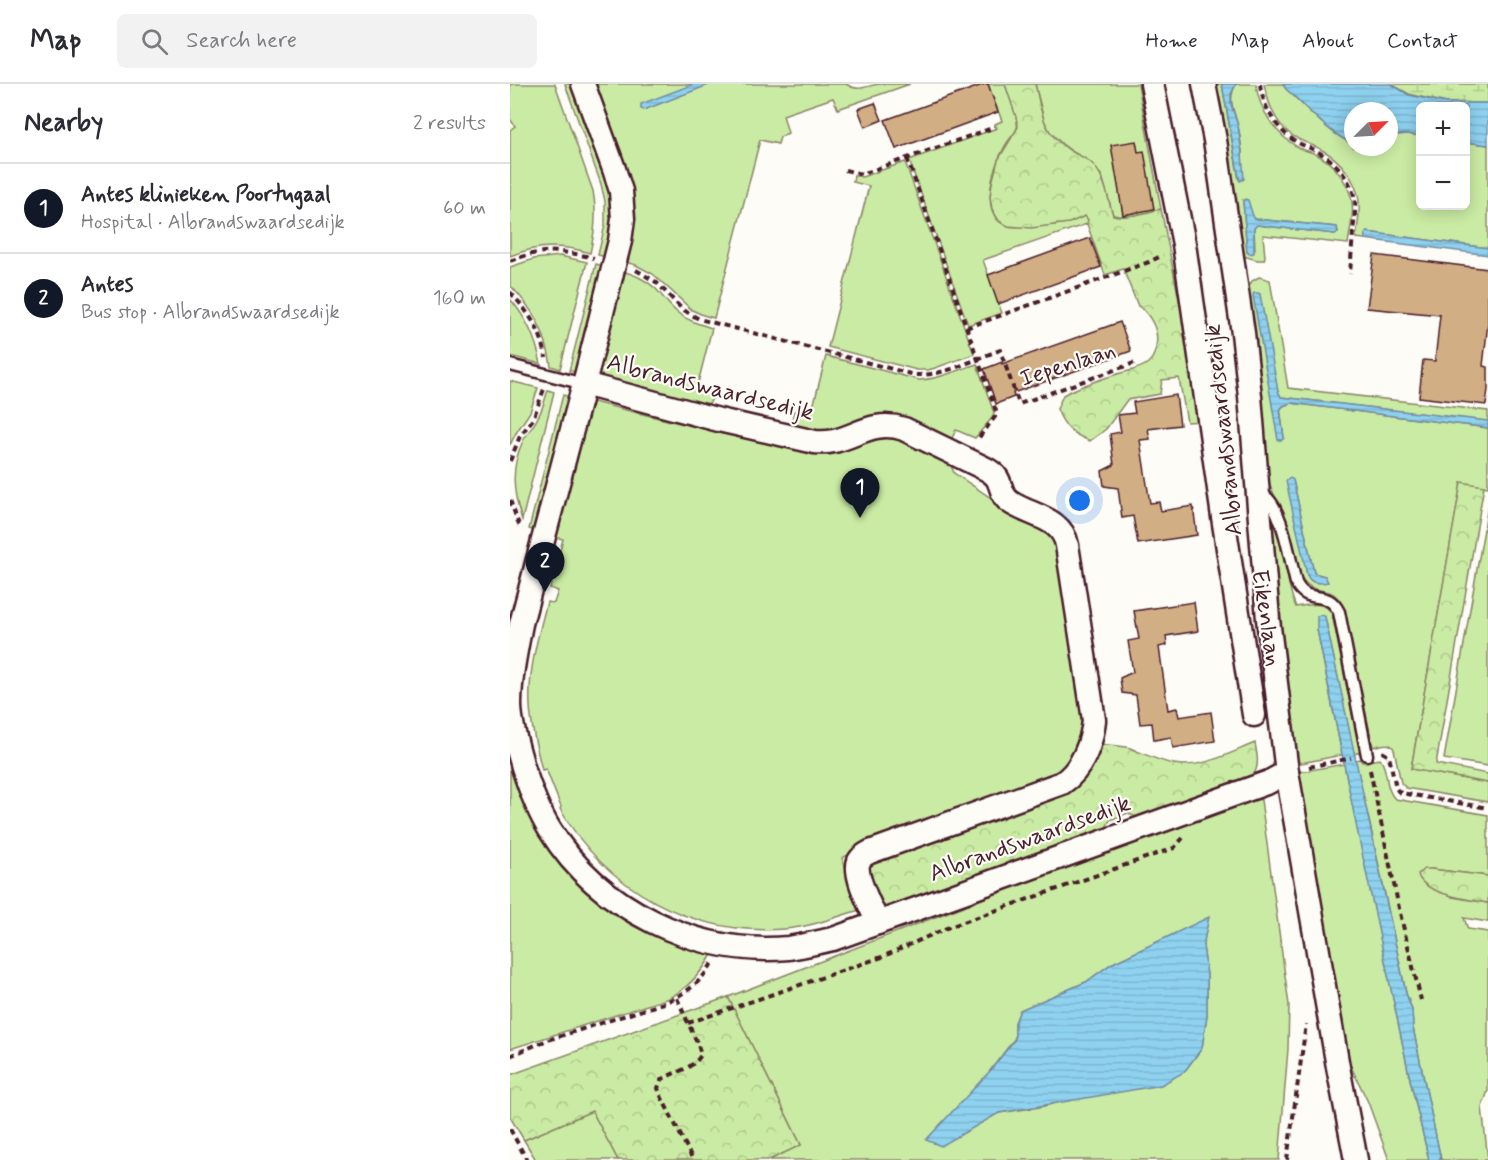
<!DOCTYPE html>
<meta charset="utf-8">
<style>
:root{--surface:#fff;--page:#f2f2f3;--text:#2b2b33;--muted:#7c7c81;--line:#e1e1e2;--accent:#111827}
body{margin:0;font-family:Mynerve,sans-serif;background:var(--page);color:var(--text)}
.controls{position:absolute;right:18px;top:18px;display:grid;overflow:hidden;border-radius:9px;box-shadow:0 3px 15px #0003}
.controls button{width:54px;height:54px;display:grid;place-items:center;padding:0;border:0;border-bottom:2px solid var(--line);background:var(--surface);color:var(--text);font:30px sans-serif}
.compass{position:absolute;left:834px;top:18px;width:54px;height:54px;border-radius:50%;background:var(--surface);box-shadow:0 3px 15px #0003;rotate:66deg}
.you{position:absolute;left:570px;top:417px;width:21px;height:21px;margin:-15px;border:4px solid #fff;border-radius:50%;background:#1a73e8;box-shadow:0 0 0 9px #1a73e833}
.badge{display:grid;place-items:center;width:39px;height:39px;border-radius:50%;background:var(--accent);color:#fff;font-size:20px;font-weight:700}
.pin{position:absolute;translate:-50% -50px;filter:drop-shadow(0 2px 3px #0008)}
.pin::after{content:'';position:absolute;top:32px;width:21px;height:18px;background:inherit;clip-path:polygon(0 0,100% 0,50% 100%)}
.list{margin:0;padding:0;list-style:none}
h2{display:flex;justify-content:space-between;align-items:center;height:78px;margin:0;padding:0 24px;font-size:26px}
h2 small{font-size:20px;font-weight:400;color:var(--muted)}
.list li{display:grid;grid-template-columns:39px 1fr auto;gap:18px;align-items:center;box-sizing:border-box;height:90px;padding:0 24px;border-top:2px solid var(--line)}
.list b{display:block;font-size:22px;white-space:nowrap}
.list p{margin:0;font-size:20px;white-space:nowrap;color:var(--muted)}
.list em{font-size:20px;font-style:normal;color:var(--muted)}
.icon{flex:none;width:33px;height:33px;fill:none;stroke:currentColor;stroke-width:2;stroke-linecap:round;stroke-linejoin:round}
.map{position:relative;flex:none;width:978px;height:1076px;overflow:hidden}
header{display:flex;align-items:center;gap:36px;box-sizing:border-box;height:84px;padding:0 30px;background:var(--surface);border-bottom:2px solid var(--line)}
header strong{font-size:28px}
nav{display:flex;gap:33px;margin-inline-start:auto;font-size:21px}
.search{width:420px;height:54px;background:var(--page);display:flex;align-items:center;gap:15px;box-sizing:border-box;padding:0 21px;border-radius:9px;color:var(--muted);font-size:22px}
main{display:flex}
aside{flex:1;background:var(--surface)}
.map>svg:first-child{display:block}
</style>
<header>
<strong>Map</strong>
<div class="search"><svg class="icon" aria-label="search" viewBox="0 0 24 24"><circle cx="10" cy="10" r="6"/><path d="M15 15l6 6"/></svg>Search here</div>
<nav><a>Home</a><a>Map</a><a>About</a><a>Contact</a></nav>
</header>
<main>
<aside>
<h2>Nearby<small>2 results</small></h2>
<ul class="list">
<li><span class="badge">1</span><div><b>Antes klinieken Poortugaal</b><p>Hospital · Albrandswaardsedijk</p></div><em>60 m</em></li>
<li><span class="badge">2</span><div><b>Antes</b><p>Bus stop · Albrandswaardsedijk</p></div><em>160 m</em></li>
</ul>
</aside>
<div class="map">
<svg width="978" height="1076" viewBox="0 0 978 1076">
<defs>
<pattern id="forest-crowns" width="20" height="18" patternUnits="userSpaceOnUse" patternTransform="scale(1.5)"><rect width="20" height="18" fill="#caeba3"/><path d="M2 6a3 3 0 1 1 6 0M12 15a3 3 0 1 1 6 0" fill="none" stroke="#afc98c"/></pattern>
<pattern id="wetland-marsh" width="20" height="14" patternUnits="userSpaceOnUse" patternTransform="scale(1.5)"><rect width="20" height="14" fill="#caeba3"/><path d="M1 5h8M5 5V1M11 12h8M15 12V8" fill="none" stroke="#afc98c"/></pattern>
<pattern id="water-rules" width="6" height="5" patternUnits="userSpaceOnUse" patternTransform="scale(1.5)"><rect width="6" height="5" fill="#8ed2f0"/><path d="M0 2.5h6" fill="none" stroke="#7cb4ce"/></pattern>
</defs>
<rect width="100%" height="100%" fill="#fdfcf7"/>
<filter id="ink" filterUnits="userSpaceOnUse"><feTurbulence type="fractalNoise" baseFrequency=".0167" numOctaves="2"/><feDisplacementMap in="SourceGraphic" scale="12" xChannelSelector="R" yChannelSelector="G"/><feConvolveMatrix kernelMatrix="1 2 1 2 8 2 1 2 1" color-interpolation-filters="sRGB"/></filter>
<g filter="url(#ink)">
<g fill="#caeba3" stroke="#8a8567" stroke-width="1.5" fill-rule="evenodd">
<path d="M0,0H45L83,107C87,129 85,147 80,169C53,160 26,161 0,172V46L5,42L0,35Z"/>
<path d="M55,0H62C76,38 102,93 103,132C103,145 98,160 96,173L88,171L95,141V117L91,100Z"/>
<path d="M83,0H336C350,9 356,1 370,0C380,0 390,0 400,0L328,25L323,14L273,31L278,49L270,53L268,60L250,56L204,234L193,231L182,226L143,190L126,181L115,178Z"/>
<path d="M478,0H495C499,11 510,34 507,44C506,49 502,52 499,56C495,61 491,70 488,76C481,94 471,134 498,142C504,144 514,142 521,142C542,142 555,141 575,132L579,136L577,140L473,176L492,229L458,241L399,76L487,44L485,40L492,37Z"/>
<path d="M525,0H628L651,125C636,128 618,135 603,131L592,92L577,76L563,68L552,60L540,48L534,36Z"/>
<path d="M703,0H712L729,96C731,86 733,77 732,67C731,59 730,50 728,42C724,25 717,17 726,0H746C749,26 766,51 789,64C796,67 804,68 811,73C825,81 837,98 841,113C845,127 840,145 838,160L753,151L755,173L754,176H747L733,172ZM733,117L745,135L827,143L828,148L825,150L747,141L744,144L745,166L740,170L737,168Z"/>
<path d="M754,0H773L776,5C797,24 817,48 843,60V63H879L880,51L897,50L910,52V122H956V58L978,61V164L857,148L855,155L846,154C848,142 850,129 849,117C847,97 830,75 812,66C801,60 789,57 779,49C764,37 758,18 754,0Z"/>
<polygon points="395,78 464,270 425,284 418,286 407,286 318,263 359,102 343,98 344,91 352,93"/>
<path d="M50,172L77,178L50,285L41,282C36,248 24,226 0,201V183L24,175Z"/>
<polygon points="86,180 93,182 67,288 59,287"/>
<path d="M112,187C124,190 136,196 145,204C153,212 159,222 168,229C178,237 189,240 202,244L187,303L204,308C202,316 201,320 192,322L85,293Z"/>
<path d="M749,193L760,196L778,304L978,327V337H973L771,313L768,307L774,354L770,326L773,322L781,319L978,344V403L951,399L901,685L978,699V718L896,704L891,699L884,665C880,657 871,661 863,663L833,522C831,519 830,516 828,514C817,501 803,513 791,493L775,437L758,396L736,208L742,197ZM780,394L783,396L804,489L797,491Z"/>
<path d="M0,215C17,234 26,255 31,280L0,272Z"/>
<path d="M316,272L409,296C429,295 448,286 467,280L484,329L482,334L465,354L446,346L440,358L381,330L369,331L313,351L283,342L282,336L284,327L301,331Z"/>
<polygon points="0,297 28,304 20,328 6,349 0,361"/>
<path d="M38,306L44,308L12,436C3,409 0,384 13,357C17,349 24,342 28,333C33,325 35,315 38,306Z"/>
<polygon points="53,311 60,313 26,447 19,445"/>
<path d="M79,317L218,351L221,349L286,363L290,367L314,370L366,352L389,353L439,376L444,389L499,426L547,451L578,635L558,686L356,762L332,774L349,820V826C324,834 300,843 274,845C181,852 96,805 50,725L51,723L36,685L32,686C27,665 21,644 20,622C18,587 28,552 37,518L44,519L48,507L40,504L53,455L45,453Z"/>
<polygon points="978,422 978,682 934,675"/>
<path d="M761,430C778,457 773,495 786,523C800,521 815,516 822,530L850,668L844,670L815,533L807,545L832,671L786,680L760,431Z"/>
<path d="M0,673L45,770L203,869C192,888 179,904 159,914L0,965Z"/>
<path d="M850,675L852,678L870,675C879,686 874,704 885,715L978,731V792L921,785L942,813L978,819V838L954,834L958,845L978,848V1007L972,1023L978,1076H931L903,944L902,926L896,909L861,745L845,676Z"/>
<polygon points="834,680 900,995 919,1076 879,1076 858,1018 832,964 794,737 789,688"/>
<path d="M741,713L751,716L779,921L778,965L769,1076H259L291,1061L218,913L708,724ZM698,834L693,862L697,891V931L692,964L674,988L530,1023L489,1029L480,987L505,954V939L510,926L576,898L601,880Z"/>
<polygon points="82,1027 108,1076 26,1076 14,1056"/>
</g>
<g fill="url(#forest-crowns)" stroke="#8a8567" stroke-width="1.5">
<path d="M495,0H525C529,15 531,36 541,49C547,57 557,65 566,70C570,72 575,74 579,77C595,89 597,113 603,131C618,135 636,128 651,125L693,337L677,338L669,294L652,296L650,310L617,316L596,345L580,357C562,350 554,343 547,325L553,311C571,301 592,295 611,289C619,287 631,285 638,279C646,272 648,258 646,248C644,239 636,226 628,222L613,185L595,191L577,140L578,136L575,132L559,139L521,144L498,142L489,137L482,125L480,113L482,99L488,76L508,43L506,33Z"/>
<polygon points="951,398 974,402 926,680 978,690 978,699 901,685"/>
<path d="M745,659C747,671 750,681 743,692L629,735L618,729L600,736L594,747L378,824L372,822L355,784L360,775L558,704L587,660C597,661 610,661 620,664C634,670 648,677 664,680C691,685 720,669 745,659Z"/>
<path d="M914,785H921L978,792V819C960,816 912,810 908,790Z"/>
<polygon points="218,913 291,1061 259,1076 108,1076 82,1027 14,1056 0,1033 0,991"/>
</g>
<polygon fill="url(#wetland-marsh)" stroke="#8a8567" stroke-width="1.5" points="881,0 978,0 978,19 936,19 899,10"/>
<g fill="url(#water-rules)" stroke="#738aa1" stroke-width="1.5">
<polygon points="184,0 201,0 134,26 131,25 131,20"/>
<polygon points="712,0 726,0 721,10 721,20 728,42 732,69 734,95 730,97 729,94"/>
<path d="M773,0H881L899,11L936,19H978V61L956,58V22H910V52L897,50L879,52V27H843V60C817,48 798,24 776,5Z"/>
<polygon points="735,115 738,116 743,132 745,135 827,143 828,148 825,150 747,141 744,144 744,169 740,170 737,168 733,117"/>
<polygon points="856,148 978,164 978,171 855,155"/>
<polygon points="744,209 748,209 750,210 768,307 771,313 978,337 978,344 781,319 773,322 770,326 774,354 772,356 768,356 743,211"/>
<path d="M780,394L783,396L804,489L815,492L818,498C809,500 800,500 797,491L776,397Z"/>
<polygon points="812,531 815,533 896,909 902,926 903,944 931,1076 919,1076 900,995 847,745 807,545 807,532"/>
<polygon points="699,833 693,862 697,891 697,931 692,964 674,988 651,1001 489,1029 431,1062 416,1056 480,987 505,955 505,939 510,926 576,898 601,880"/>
</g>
<g fill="#d2ae84" stroke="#4a1f2b" stroke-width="1.5">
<polygon points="475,0 478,0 488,28 386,65 375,36"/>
<polygon points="365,19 372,36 355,43 348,25"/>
<polygon points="626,57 628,68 634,67 644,125 613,131 601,61"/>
<polygon points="580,154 591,183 488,220 478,191"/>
<polygon points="864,171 978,185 978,239 973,282 978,283 978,305 976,321 909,313 913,276 925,277 930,231 857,224"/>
<polygon points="610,238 621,267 503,309 504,313 486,320 474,285 492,278 492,280"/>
<polygon points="666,311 670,341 638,345 640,355 630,356 635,388 640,419 649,418 651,427 683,422 687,451 628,460 623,432 612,434 608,404 594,402 592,387 604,381 600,350 611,348 608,331 625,329 623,318"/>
<polygon points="684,518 688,547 656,552 657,561 649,563 658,626 667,624 669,633 701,628 705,657 663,664 661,653 644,656 642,639 630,640 626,611 612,609 610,594 623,588 618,557 629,555 624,527"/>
</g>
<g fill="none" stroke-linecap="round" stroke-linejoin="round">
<g stroke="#4a1f2b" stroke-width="15">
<g id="service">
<polyline points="0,281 74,300"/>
<path d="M749,409C754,411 757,413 760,417C774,435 780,476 786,499C798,523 817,503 829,528L857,671"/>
</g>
</g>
<g stroke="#4a1f2b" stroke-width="27">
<g id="minor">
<path d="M73,0L104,85L111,107L113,135L110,157L74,300L11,540C6,566 0,594 0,621C0,640 8,665 13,683C20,705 28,727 40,746C89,825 186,872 278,864C293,862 308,858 323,855L759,698L777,688"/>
<polyline points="642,0 674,160 713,433 744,631"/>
<polyline points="694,0 705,56 733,249 740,312 758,535 777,688 828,983 846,1076"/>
<path d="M74,300L209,336L305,358C339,362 357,333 394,345L476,385C480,387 484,390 487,394C492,402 491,412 500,418C520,432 552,433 557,461L584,636C582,659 572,686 552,699L360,768C356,770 351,773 349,777C343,791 362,825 368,839"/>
</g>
</g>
<g stroke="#4a1f2b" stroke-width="4" stroke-dasharray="6 4.5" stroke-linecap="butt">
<path d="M750,0C753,23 766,45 785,57C793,62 802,64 810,69C827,78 842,98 845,116C846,127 844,138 843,148C842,162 841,176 840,190"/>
<polyline points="397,74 486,327 485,333 467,356"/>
<polyline points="335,86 352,90 485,43"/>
<path d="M0,177C33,164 50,166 84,174"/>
<path d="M126,186L146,198L172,225L189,235L405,291C434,292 463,276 490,266L509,320L624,279"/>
<path d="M0,208C18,228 32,246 36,274"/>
<polyline points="456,244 639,178 653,171"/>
<polyline points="0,377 10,352 23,335 34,305"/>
<polyline points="0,416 9,441 12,445"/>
<polyline points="872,668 879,672 886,704 888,707 891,709 978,724"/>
<polyline points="799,683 841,674"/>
<polyline points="860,686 890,829 911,916"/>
<path d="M167,914L188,961L191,971C182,986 165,987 151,996L148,1004L150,1010L183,1076"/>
<polyline points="178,939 372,873 439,843 664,764 673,754"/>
<path d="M0,972L35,957L154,919C175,910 191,899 202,879"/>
<polyline points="0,1045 17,1076"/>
<polyline points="777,1076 796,940"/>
</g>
<use href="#service" stroke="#fdfcf7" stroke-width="10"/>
<use href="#minor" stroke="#fdfcf7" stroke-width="22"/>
</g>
</g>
<g text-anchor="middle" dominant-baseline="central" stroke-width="4.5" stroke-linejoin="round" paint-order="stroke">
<g font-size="24" fill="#4a1f2b" stroke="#fdfcf7">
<text transform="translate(558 281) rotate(-18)">Iepenlaan</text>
<text transform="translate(200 304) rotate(14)">Albrandswaardsedijk</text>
<text transform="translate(714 346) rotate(-96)">Albrandswaardsedijk</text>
<text transform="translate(756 534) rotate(81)">Eikenlaan</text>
<text transform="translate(520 755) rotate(-20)">Albrandswaardsedijk</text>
</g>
</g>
</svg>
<div class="controls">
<button>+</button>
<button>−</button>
</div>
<svg class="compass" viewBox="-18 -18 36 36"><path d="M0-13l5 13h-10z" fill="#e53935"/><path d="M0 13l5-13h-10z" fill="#7c7c81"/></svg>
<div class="you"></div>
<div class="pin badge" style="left:350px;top:434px">1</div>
<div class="pin badge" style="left:35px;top:508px">2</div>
</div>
</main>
